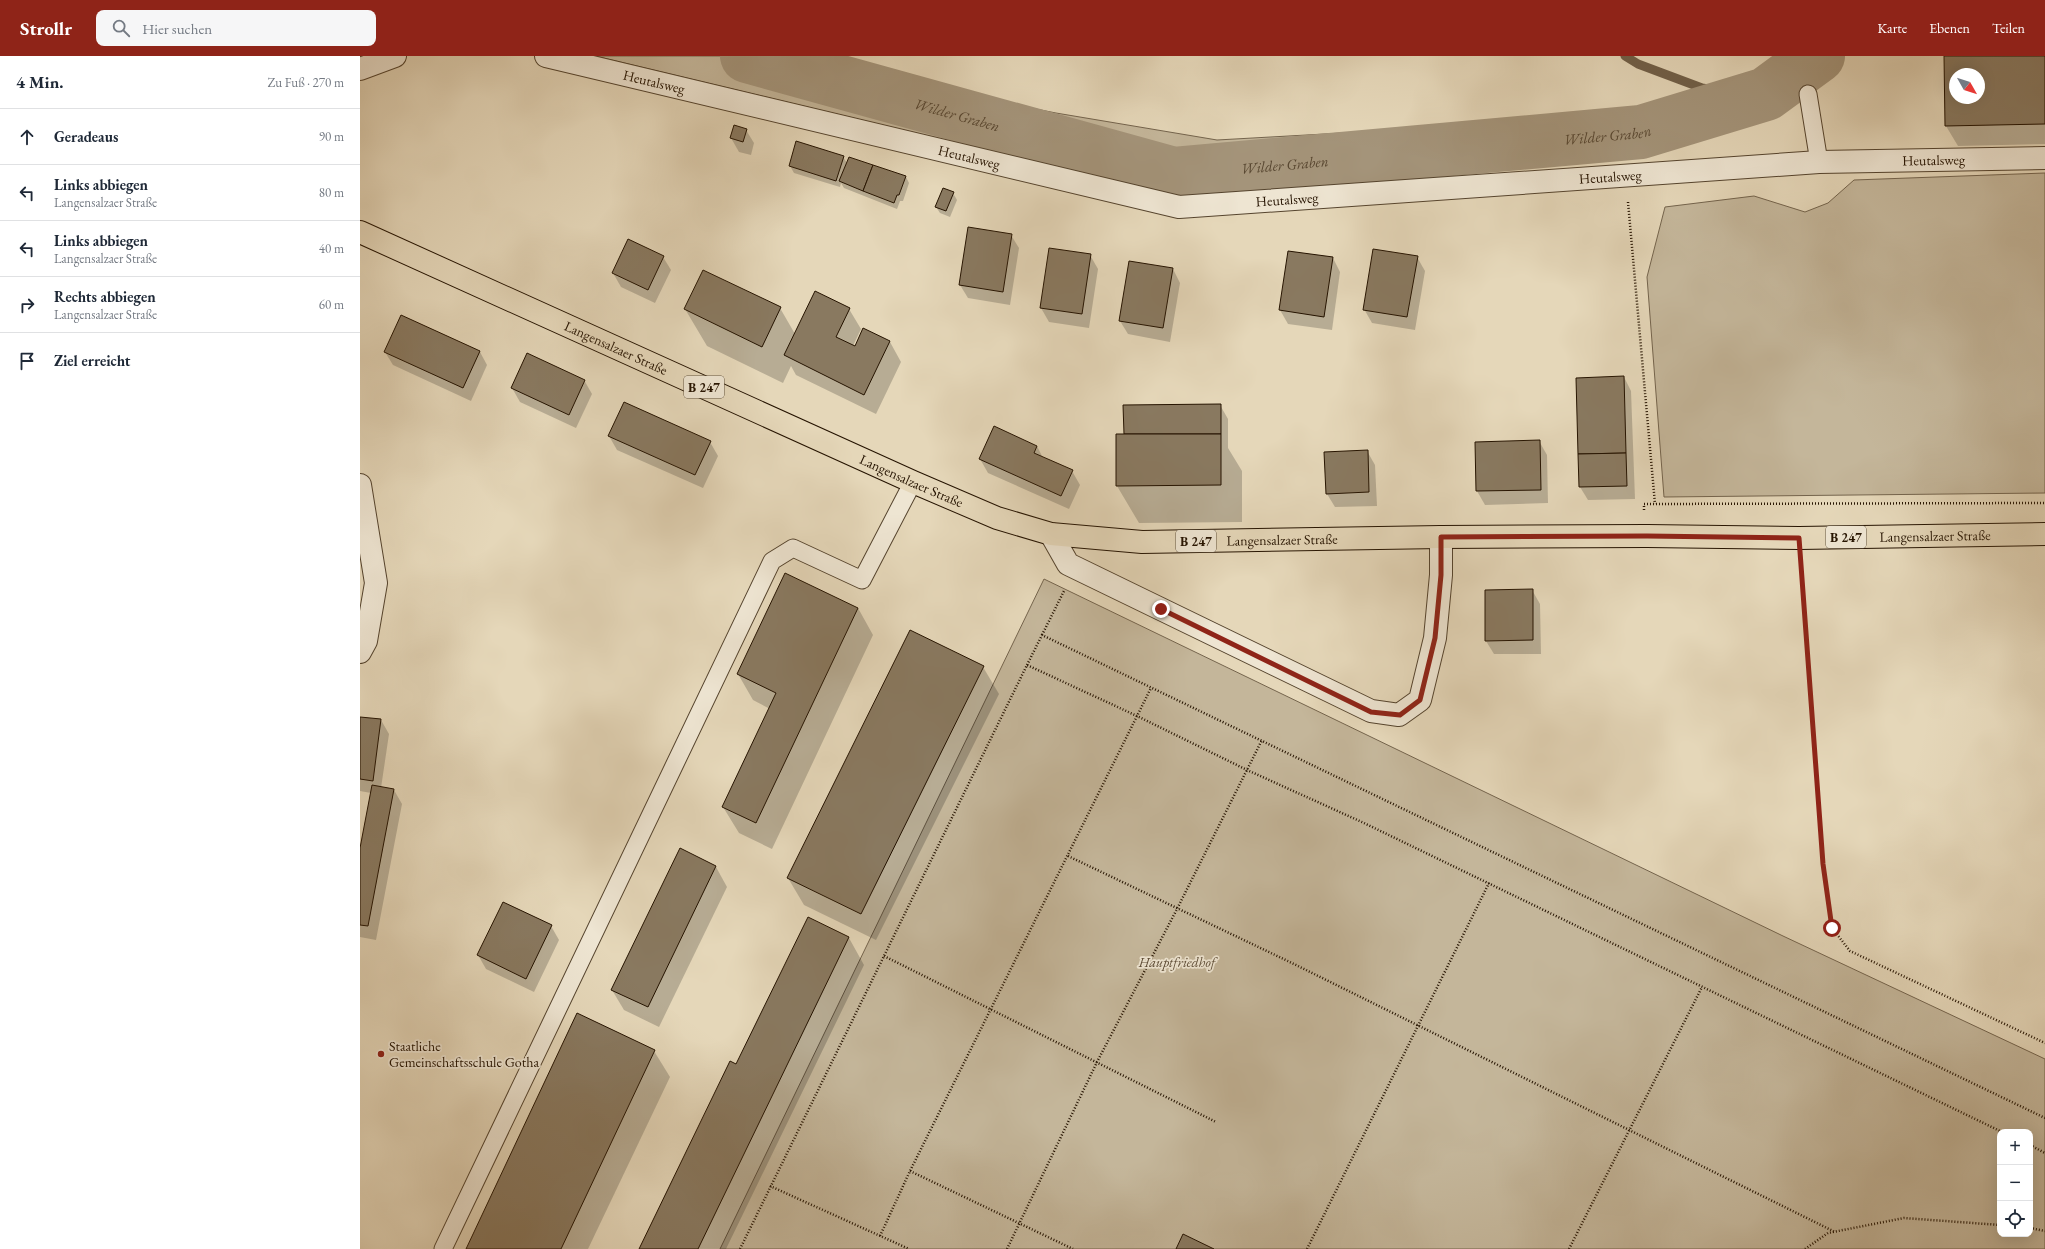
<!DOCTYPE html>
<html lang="de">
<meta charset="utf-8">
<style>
:root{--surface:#fff;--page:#f6f6f7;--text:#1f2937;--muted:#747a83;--line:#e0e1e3;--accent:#8f2418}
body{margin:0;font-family:"EB Garamond",serif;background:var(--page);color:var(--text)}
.controls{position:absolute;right:12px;bottom:12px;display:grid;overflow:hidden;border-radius:8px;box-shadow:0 4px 16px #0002}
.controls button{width:36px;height:36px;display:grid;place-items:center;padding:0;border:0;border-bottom:1px solid var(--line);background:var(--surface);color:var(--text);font:20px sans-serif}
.compass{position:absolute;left:1589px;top:12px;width:36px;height:36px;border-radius:50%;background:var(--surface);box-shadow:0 4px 16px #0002;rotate:129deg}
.stop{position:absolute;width:12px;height:12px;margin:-9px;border:3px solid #8f2418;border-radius:50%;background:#fff}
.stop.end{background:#8f2418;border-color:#fff;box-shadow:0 1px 4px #0008}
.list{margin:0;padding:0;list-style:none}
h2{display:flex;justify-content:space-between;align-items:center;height:52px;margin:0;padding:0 16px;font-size:17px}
h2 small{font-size:13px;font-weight:400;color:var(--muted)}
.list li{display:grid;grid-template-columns:26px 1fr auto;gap:12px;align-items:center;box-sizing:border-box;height:56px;padding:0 16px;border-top:1px solid var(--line)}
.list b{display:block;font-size:15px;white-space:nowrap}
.list p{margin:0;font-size:13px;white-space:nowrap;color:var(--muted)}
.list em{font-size:13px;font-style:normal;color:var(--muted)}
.icon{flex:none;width:22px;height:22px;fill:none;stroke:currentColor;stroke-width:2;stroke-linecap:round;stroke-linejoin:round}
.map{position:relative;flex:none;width:1685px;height:1193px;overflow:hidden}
header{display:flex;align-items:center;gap:24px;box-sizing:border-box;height:56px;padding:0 20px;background:var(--accent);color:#fff}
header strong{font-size:19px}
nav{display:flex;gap:22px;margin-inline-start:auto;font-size:14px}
.search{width:280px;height:36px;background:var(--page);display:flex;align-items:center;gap:10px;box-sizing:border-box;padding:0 14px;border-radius:8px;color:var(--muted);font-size:15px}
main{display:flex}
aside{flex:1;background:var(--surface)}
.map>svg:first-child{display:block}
</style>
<header>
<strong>Strollr</strong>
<div class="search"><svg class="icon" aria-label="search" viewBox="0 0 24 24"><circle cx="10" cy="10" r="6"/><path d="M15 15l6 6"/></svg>Hier suchen</div>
<nav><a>Karte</a><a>Ebenen</a><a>Teilen</a></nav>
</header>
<main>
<aside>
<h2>4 Min.<small>Zu Fuß · 270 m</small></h2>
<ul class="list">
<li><svg class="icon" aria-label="ahead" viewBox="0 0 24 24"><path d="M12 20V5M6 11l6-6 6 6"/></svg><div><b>Geradeaus</b></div><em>90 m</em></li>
<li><svg class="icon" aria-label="left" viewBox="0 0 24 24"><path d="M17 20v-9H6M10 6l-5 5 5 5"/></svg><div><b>Links abbiegen</b><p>Langensalzaer Straße</p></div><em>80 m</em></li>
<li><svg class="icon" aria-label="left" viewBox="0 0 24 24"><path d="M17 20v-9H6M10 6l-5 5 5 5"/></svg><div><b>Links abbiegen</b><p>Langensalzaer Straße</p></div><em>40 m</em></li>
<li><svg class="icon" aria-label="right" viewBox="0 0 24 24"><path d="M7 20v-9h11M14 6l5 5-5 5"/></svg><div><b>Rechts abbiegen</b><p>Langensalzaer Straße</p></div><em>60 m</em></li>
<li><svg class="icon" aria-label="arrive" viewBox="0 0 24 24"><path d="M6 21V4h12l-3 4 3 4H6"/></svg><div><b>Ziel erreicht</b></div></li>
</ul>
</aside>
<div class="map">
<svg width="1685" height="1193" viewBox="0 0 1685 1193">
<rect width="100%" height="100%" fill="#e5d7b9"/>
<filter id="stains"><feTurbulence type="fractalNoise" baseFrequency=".005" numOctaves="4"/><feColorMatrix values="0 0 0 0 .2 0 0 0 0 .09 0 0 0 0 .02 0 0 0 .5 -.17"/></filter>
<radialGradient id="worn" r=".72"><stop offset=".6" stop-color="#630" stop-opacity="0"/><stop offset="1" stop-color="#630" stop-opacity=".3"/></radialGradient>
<g fill="#c4b69a" stroke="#74644d" fill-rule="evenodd">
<polygon points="235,0 446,0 545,27 696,57 857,84 1197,65 1192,109 946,132 816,135 726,118"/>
<polygon points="1685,117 1685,437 1304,441 1287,221 1305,151 1394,140 1445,156 1468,147 1494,124"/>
<path d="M684,523L1423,880L1685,1003V1193H360ZM1640,1076H1670V1178H1640Z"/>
</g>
<g fill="#0003" fill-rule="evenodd">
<path d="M1585,0H1685V88L1598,90L1586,70ZM1595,18H1619V42H1595Z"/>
<polygon points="386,74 394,87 391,99 379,96 371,82"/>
<polygon points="483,101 487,107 546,121 549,127 543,145 540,145 537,153 484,132 481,127 480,131 434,117 430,110"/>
<polygon points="593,137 597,144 590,161 580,157 576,151"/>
<polygon points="651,179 659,192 650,249 608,242 600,229"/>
<polygon points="690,194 730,199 738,213 729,272 689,266 681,252"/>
<polygon points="929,196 973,202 980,216 972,274 928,268 920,254"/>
<polygon points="303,201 311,214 295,247 261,231 253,217"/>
<polygon points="1057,201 1065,215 1055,274 1012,267 1004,253"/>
<polygon points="813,213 820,227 810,286 768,278 760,265"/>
<polygon points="420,252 435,278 489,253 501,273 493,290 495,291 504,273 530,286 541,306 516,358 436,319 431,310 423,327 347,290 325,253"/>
<polygon points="25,296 120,296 127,309 111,345 33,309"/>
<polygon points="1264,321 1271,335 1275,443 1228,444 1220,431"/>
<polygon points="224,324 232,338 216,372 160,346 152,332"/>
<polygon points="860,349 868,363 868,392 882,415 882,466 779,467 757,430 765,379"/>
<polygon points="249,380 350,386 358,400 343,432 257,394"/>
<polygon points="1179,385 1187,399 1188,447 1125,449 1117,435"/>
<polygon points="677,390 683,402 712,415 720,429 709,453 628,417 620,403"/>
<polygon points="1007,395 1015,409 1017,450 975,451 967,438"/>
<polygon points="1172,534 1180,548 1181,598 1134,598 1126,585"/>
<polygon points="498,552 513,579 412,793 379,777 363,751 410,653 393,644 378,618"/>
<polygon points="623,611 639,638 516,884 444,849 428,822"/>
<polygon points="0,662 21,664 29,678 21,732 34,734 42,748 16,884 0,881 0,797 11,737 0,735"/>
<polygon points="320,794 356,811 367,831 299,971 264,954 252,934"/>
<polygon points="448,862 489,882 504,909 366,1193 280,1193 377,1009"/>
<polygon points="191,870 199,884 174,936 126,913 118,899"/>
<polygon points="294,995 310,1021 228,1193 107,1193"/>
</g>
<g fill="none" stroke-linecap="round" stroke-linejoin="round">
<polyline stroke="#716049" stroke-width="9" points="1265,0 1278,8 1342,32 1396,41"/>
<path stroke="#a4947a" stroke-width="54" id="s1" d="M387,0L814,118L1281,76L1406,38L1458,0"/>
</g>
<g fill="#897960" stroke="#251300" fill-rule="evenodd">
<path d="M1584,0H1685V68L1585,70ZM1595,18H1619V42H1595Z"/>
<polygon points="374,69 387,73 383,86 370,82"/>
<polygon points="436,85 484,100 476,125 429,110"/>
<polygon points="489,101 513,109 503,135 479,125"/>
<polygon points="513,109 546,120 539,139 537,139 534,147 503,135"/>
<polygon points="583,132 594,136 586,155 575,151"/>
<polygon points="608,171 652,178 643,236 599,229"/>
<polygon points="268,183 304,200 288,234 252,217"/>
<polygon points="689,192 731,198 722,258 680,252"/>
<polygon points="1013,193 1058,200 1047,261 1003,254"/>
<polygon points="928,195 973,201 964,261 919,254"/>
<polygon points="769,205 813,212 803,272 759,265"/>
<polygon points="343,214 421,251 402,291 324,253"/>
<polygon points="455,235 490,252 476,281 495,290 503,272 530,285 504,339 424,299"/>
<polygon points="41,259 120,295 103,332 24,296"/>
<polygon points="167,297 225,324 209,359 151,332"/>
<polygon points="1264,320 1266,397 1218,398 1216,322"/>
<polygon points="264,346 351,385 335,419 248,380"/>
<polygon points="861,348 861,378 764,378 763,349"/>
<polygon points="634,370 677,390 674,397 713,414 701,440 619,403"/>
<polygon points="756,378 861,378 861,429 756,430"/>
<polygon points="1180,384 1181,434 1116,435 1115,386"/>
<polygon points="1008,394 1009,436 966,438 964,396"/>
<polygon points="1266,397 1267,430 1219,431 1218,398"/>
<polygon points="425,517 498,552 396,767 362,751 416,637 377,618"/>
<polygon points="1173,533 1173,584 1125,585 1125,534"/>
<polygon points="550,574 624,610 501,858 427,822"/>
<polygon points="0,661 21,663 13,725 0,723"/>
<polygon points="12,729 34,733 8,870 0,869 0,792"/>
<polygon points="320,792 356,810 288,951 251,934"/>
<polygon points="143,846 192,869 166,923 117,899"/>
<polygon points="448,861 489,881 338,1193 279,1193 370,1005 376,1008"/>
<polygon points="217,957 295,994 201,1193 106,1193"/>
<polygon points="823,1178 854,1193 816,1193"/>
</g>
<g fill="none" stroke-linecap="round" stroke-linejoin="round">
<g stroke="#55442e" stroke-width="19">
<g id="service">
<polyline points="1448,38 1459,106"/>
<polyline points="83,1193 412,505 433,492 502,524 553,426"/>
</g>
</g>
<g stroke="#55442e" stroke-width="24">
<g id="minor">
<path id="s2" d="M186,0L819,151L1459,106L1685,102"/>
<polyline points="0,13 35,0"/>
<polyline points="0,429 16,527 6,585 0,596"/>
<polyline points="691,478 708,508 1011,655 1039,659 1060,644 1075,582 1081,519 1081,481"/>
</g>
</g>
<g stroke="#251300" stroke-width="24">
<g id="primary">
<path id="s3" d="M0,176L553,426L637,462L691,478L782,486L1081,481L1287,480L1439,482L1685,478"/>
</g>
</g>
<g stroke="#251300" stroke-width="2.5" stroke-dasharray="1 2" stroke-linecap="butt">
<polyline points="1268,146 1295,448"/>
<polyline points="1284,454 1284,448 1685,447"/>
<polyline points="1441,509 1463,809 1472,872 1490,895 1685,987"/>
<polyline points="682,579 704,535"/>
<polyline points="667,609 682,579 1685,1062"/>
<polyline points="708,800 934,908 1475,1176"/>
<polyline points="524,900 856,1066"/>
<polyline points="1670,1089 1685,1097"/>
<polyline points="550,1115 713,1193"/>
<polyline points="410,1130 549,1193"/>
<polyline points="1670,1172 1685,1175"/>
<polyline points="520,1180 550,1115 791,632"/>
<polyline points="380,1193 667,609 777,660 887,714 1004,767 1642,1076"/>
<polyline points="647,1193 737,1006 817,853 902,684"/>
<polyline points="947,1193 1129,827"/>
<polyline points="1209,1193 1342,931"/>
<polyline points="1445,1193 1468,1177 1544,1162 1640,1169"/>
</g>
<use href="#service" stroke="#eee5d2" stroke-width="17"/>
<use href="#minor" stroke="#eee5d2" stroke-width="22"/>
<use href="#primary" stroke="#e5d7b9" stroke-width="22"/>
</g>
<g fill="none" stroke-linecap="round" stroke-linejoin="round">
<polyline stroke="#8f2418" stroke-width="5" points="801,553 1011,656 1040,659 1060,644 1075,582 1081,519 1081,481 1287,480 1439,482 1463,808 1472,872"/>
</g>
<circle fill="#8f2418" stroke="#eee5d2" stroke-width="1.5" cx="21" cy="998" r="4"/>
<g text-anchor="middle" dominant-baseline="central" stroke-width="3.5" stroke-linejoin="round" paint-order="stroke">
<g fill="#eee5d2" stroke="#61523f" stroke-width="1">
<rect x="324" y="320" width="40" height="22" rx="3"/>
<rect x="1466" y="470" width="40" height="22" rx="3"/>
<rect x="816" y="474" width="40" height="22" rx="3"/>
</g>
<g font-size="13" font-weight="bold" fill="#251300">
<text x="344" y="331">B 247</text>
<text x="1486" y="481">B 247</text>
<text x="836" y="485">B 247</text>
</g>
<g font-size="14" fill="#251300" stroke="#eee5d2">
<text stroke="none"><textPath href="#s2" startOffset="111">Heutalsweg</textPath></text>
<text stroke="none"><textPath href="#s2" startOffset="435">Heutalsweg</textPath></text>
<text stroke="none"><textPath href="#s2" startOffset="1407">Heutalsweg</textPath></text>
<text stroke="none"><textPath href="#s2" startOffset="1083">Heutalsweg</textPath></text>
<text stroke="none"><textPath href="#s2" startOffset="759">Heutalsweg</textPath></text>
<text stroke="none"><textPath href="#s3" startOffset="281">Langensalzaer Straße</textPath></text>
<text stroke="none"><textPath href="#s3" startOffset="605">Langensalzaer Straße</textPath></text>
<text stroke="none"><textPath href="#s3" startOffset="1639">Langensalzaer Straße</textPath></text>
<text stroke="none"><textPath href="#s3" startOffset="986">Langensalzaer Straße</textPath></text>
</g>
<g font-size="14" font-style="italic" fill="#5d4c36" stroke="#eee5d2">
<text x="817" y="906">Hauptfriedhof</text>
</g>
<g font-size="14" fill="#251300" stroke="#eee5d2" text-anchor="start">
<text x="29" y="990">Staatliche<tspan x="29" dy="16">Gemeinschaftsschule Gotha</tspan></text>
</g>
<g font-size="15" font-style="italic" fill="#584731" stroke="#eee5d2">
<text stroke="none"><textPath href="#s1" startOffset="218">Wilder Graben</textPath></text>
<text stroke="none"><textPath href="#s1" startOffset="878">Wilder Graben</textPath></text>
<text stroke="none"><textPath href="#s1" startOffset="554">Wilder Graben</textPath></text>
</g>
</g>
<rect width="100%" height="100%" filter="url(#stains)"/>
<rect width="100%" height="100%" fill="url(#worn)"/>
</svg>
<div class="controls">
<button>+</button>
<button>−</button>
<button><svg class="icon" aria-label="locate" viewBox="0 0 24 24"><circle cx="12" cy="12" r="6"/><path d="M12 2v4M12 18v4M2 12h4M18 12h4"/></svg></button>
</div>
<svg class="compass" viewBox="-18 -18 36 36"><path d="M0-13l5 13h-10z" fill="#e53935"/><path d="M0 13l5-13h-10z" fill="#747a83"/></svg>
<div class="stop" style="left:1472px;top:872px"></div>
<div class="stop end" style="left:801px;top:553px"></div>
</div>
</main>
